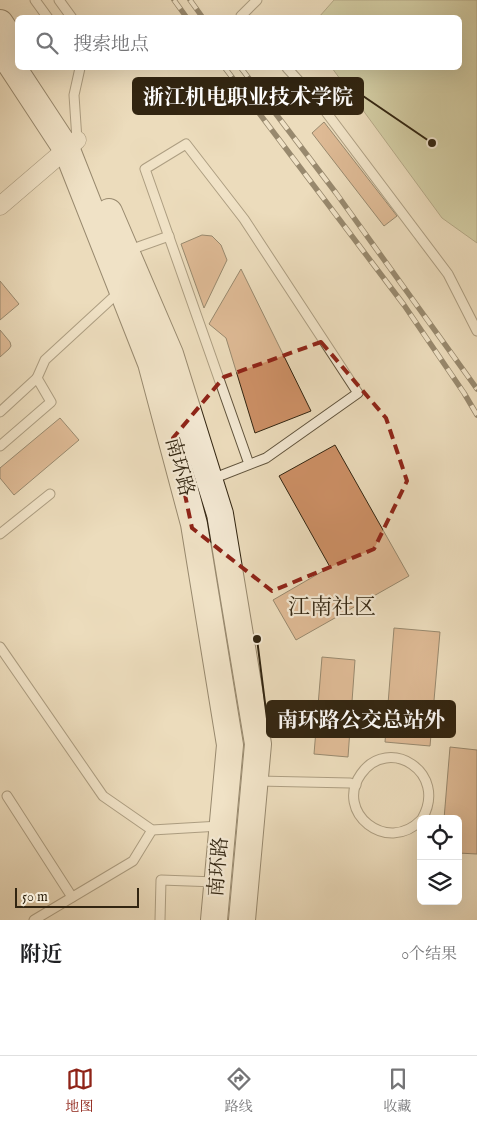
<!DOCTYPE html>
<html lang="zh">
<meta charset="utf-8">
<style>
:root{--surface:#fff;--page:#f2f2f2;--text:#202124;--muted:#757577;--line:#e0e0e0;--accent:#8f2418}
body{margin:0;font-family:"IM FELL English","Noto Serif SC",serif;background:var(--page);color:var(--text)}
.controls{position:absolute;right:15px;bottom:15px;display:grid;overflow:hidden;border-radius:8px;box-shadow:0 5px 20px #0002}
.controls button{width:45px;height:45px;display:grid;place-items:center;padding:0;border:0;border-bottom:1px solid var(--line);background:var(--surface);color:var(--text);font:25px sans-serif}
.scale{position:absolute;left:15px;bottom:12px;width:124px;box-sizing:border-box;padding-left:5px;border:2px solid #322511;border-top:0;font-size:14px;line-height:18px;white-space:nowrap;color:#322511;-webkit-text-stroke:4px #f3e8d3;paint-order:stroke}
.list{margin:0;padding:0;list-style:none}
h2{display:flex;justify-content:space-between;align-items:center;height:65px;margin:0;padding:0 20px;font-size:21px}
h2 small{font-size:16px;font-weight:400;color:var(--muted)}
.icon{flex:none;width:28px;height:28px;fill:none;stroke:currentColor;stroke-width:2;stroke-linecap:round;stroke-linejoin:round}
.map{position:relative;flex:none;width:477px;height:920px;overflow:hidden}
.search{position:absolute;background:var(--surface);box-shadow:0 5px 20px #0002;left:15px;right:15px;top:15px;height:55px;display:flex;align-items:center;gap:12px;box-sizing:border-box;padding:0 18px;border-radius:8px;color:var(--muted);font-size:19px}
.sheet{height:135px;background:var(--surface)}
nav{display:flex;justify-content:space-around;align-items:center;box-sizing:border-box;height:70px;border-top:1px solid var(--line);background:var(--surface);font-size:14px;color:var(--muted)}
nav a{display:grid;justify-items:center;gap:2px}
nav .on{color:var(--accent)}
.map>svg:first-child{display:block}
</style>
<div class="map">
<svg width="477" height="920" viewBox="0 0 477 920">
<rect width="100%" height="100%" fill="#ecdcbc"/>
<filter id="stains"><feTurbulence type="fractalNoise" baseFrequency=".004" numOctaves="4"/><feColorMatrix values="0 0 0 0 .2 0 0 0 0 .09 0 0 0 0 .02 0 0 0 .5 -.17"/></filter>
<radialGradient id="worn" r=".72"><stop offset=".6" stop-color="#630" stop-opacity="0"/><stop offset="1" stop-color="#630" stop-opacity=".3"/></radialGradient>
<polygon fill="#b9c08f" stroke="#767250" points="334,0 477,0 477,243 442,218 332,68 460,68 460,18 319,17"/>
<g fill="#cd9066" stroke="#322511">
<polygon points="324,122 397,216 384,226 312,133"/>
<polygon points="202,235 212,236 221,245 227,260 204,308 181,244"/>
<polygon points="241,269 311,411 255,433 226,338 209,324"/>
<polygon points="0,281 19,304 0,320"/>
<polygon points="0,330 10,342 11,346 9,349 0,357"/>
<polygon points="60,418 79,440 14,495 0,478 0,468"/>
<polygon points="335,445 409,576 296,640 273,600 330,567 279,476"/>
<polygon points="394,628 440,632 430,746 385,742"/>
<polygon points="322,657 355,660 348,757 314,754"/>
<polygon points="450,747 477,750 477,854 458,853 458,819 444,819"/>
</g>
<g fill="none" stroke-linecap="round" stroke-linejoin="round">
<g stroke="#60533c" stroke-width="11">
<g id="service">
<polyline points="35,0 48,18"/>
<polyline points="59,0 72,18"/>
<polyline points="242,18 241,16 257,0"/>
<polyline points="287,68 320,104 448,274 477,331"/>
<polyline points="77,140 74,95 80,68"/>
<polyline points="127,251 169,236"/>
<polyline points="0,412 37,378"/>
<polyline points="0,446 51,402 37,378 45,360 120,291"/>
<polyline points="212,479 266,458 358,393 244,219 186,144 145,169 249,464"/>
<polyline points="0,534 50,494"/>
<polyline points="0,647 103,796 152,830 220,826"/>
<polyline points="258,781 350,783 356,785"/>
<polyline points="7,796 72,897"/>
<path d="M421,820C387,855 334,812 361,774C388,735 449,772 422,819"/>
<polyline points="34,920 133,861 152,830"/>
<polyline points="160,920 161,880 216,882"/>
</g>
</g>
<g stroke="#60533c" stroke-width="19">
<polyline id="minor" points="0,206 77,140"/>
</g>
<g stroke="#322511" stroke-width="28">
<g id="secondary">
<polyline points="0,23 18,50"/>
<polyline points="0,48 67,150 151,363 194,524 230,745 214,920"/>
<polyline points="109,212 170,354 220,514 258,744 242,920"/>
</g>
</g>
<use href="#service" stroke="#f3e8d3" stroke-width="9"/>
<use href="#minor" stroke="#f3e8d3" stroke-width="18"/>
<use href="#secondary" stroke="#f3e8d3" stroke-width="26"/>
<g stroke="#322511" stroke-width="5.5">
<g id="rail">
<polyline points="174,0 187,18"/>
<polyline points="190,0 203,18"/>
<polyline points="225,68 404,305 464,393 477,415"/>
<polyline points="241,68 336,193 477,389"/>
</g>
</g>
<use href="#rail" stroke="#f3e8d3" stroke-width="4" stroke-dasharray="11" stroke-linecap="butt"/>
</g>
<path d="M0 0H477V920H0ZM321,342L386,418L407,481L374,549L272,591L192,528L173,438L224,377Z" fill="#ecdcbc" fill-opacity=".55" fill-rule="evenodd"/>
<path fill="none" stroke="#8f2418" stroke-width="4" stroke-dasharray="10 6" stroke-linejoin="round" d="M321,342L386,418L407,481L374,549L272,591L192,528L173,438L224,377Z"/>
<g text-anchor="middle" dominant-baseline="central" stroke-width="4.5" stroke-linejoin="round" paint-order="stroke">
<g font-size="20" fill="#322511" stroke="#f3e8d3">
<text transform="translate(179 467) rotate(75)">南环路</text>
<text transform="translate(219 867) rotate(-85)">南环路</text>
</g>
<g font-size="22" fill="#322511" stroke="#f3e8d3">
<text x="332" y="608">江南社区</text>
</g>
</g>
<path fill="none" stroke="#322511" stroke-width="2" d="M432 143L363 96M257 639L267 719"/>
<g fill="#322511" stroke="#f3e8d3" stroke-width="2">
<circle cx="432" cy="143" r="5"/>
<circle cx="257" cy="639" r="5"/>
</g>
<g fill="#322511" stroke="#322511" stroke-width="2">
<rect x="133" y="78" width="230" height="36" rx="5"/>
<rect x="267" y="701" width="188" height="36" rx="5"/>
</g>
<g font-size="21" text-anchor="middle" font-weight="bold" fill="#fff">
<text x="248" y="104">浙江机电职业技术学院</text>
<text x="361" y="727">南环路公交总站外</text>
</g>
<rect width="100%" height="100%" filter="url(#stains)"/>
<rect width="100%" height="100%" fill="url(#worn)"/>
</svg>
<div class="controls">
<button><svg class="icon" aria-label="locate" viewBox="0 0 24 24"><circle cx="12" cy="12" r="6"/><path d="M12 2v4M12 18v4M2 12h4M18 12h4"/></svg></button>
<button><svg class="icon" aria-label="layers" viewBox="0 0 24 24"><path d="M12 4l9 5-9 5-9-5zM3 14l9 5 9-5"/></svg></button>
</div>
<div class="scale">50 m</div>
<div class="search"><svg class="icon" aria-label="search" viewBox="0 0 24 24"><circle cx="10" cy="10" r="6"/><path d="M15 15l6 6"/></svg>搜索地点</div>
</div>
<section class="sheet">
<h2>附近<small>0个结果</small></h2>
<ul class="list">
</ul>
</section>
<nav>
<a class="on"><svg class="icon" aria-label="map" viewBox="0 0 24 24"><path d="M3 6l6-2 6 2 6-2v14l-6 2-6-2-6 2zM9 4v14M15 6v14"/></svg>地图</a>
<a><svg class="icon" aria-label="directions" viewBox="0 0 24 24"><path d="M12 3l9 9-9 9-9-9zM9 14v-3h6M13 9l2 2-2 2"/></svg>路线</a>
<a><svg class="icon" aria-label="saved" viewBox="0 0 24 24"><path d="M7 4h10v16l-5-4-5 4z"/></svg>收藏</a>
</nav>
